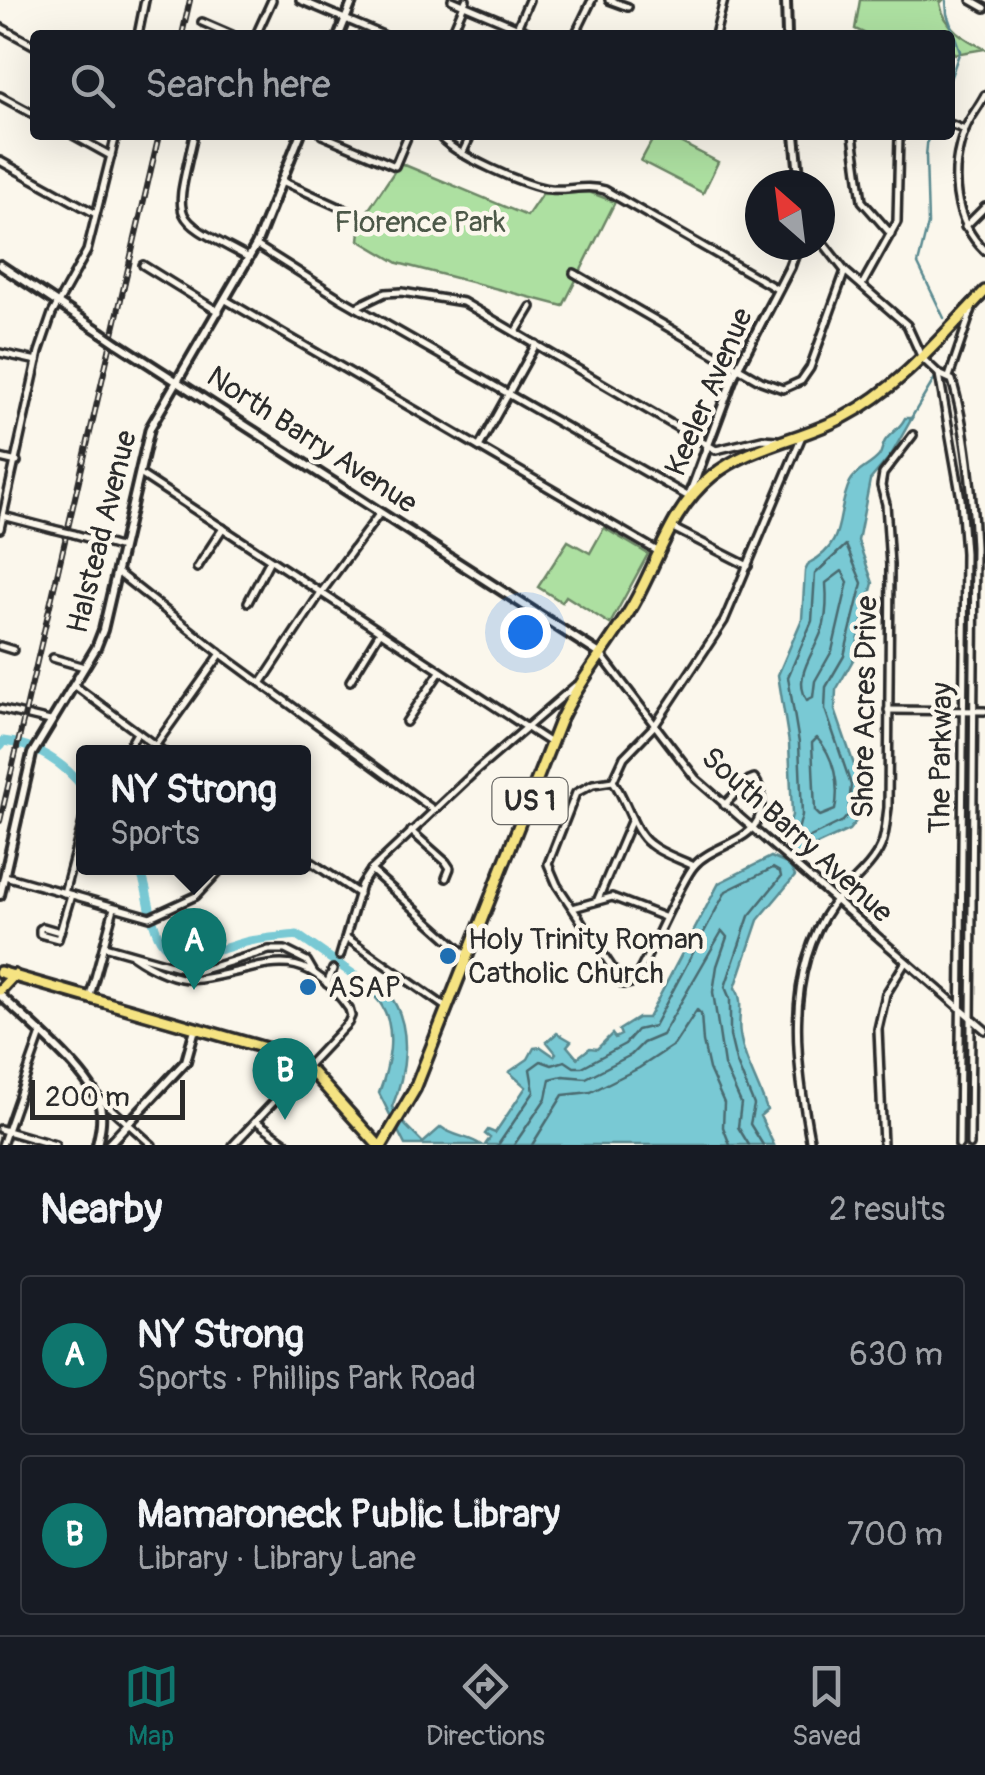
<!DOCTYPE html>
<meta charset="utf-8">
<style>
:root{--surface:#171b24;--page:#20242c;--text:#f1f3f6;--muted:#9ea1a6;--line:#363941;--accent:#0f766e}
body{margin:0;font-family:Pangolin,sans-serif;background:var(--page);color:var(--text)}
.compass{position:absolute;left:745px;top:170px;width:90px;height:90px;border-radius:50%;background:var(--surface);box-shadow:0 10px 40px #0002;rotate:332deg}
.scale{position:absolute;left:30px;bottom:25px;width:155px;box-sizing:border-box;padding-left:10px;border:5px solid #2b2b2b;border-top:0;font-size:28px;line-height:35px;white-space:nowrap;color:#2b2b2b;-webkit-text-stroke:8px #fbf7ec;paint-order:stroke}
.you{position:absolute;left:525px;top:632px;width:35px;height:35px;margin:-25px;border:8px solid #fff;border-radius:50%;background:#1a73e8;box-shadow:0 0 0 15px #1a73e833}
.badge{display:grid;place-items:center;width:65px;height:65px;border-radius:50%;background:var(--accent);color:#fff;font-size:32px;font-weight:700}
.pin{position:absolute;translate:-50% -82px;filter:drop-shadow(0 2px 5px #0008)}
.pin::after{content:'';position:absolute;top:52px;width:35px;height:30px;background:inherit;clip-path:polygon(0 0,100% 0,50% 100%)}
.popup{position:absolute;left:76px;top:745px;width:235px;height:130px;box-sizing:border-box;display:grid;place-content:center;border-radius:10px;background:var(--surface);filter:drop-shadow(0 2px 8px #0005);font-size:32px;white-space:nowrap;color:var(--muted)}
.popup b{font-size:38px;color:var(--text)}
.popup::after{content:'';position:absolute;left:50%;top:100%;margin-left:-20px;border:20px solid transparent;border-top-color:var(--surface)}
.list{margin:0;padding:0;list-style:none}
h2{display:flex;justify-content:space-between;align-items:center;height:130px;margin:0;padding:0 40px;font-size:42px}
h2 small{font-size:32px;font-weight:400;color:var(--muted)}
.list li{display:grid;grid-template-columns:65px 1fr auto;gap:30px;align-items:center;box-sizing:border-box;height:160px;margin:0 20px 20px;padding:0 20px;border:2px solid var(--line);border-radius:10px}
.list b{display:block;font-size:38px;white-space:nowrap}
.list p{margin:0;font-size:32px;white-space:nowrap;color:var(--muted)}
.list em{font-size:32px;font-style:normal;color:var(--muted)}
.icon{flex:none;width:55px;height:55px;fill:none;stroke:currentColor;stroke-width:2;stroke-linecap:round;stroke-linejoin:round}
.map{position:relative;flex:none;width:985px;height:1145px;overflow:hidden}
.search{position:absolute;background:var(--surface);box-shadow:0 10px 40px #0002;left:30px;right:30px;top:30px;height:110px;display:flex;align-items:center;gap:25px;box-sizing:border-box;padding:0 35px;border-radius:10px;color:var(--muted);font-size:38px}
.sheet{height:490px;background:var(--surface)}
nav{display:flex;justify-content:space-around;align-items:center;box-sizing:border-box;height:140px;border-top:2px solid var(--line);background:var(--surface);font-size:28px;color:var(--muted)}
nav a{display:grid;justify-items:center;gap:5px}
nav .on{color:var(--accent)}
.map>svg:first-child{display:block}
</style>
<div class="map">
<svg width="985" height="1145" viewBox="0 0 985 1145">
<rect width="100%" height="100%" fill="#fbf7ec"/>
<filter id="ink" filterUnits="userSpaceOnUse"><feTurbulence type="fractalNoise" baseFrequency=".01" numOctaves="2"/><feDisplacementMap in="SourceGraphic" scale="20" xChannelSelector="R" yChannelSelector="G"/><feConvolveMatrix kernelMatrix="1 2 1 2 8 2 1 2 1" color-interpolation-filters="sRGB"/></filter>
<g filter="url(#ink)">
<g fill="#ade0a1" stroke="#6c8666" stroke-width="2.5">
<path d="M860,0H943L940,3C944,28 965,39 985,49L955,54L950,49V35H868L855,29Z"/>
<polygon points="655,135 666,135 718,162 703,193 641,161"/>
<polygon points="400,163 527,216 542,194 589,192 615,202 563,306 398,263 359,240 361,221"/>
<polygon points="604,528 648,554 610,624 566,596 562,602 538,587 568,541 590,553"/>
</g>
<g fill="#79c9d4" stroke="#5a8a90" stroke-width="2.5">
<path d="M905,418H912L891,455L870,480L858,541L873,583L853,660L836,690L835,710L861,785L857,820L849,830L814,846L790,867L795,876L758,920L735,988C745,1000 737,1019 740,1034C744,1061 759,1084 767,1110L760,1116L774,1145H485L490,1138L485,1134L488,1130L495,1133L526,1087L509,1072L528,1059L534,1048L541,1047L554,1056L556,1053L547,1042L557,1033L571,1041L567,1046L577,1058L590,1048L597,1049L612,1034L615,1038L621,1035L619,1030L638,1018H648L719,883L771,857L784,863L792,853L785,839L792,815L789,743L778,675L802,619L805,571L809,563C848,544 835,512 850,482C856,470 871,466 879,456C882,452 882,446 885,441C891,432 900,429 905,418Z"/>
<path d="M353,971C368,979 378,995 393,1000C412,1031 406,1073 392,1107L402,1122L423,1143L441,1127C454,1137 468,1136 481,1145H405L379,1093C389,1067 397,1031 382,1006C375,994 361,986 353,976Z"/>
</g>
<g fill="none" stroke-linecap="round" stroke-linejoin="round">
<g stroke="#4a6a6f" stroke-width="2.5">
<polygon points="846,545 862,583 844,656 826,687 825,709 851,785 848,815 843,821 800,842 796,838 802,815 799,743 788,677 812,621 815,574"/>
<path d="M842,571L848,582L832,651L815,681L813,697L807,700C791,676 818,649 824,624C827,611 827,596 826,583Z"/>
<path d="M817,738C834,756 840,785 835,810L820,816L815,811L812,743Z"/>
<polyline points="498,1145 534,1092 530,1069 541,1061 552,1065 565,1061 574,1067 582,1067 625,1044 637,1030 654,1026 726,891 773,868 780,872 781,877 749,916 725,987 730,999 730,1036 736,1061 754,1105 750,1124 763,1145"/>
<polyline points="514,1145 546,1098 550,1079 563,1076 586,1078 631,1055 643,1043 662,1035 722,931 727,937 717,966 713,992 724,1065 741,1103 738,1127 749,1145"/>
<polyline points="532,1145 563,1095 591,1092 639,1068 674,1045 697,1010 701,1014 703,1042 709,1069 724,1103 723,1127 730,1145"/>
</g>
<g stroke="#5a8a90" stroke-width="2.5">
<polyline points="946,0 947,14 960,51 950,79"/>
<polyline points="928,135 926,156 928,224 918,264 944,318"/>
<polyline points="910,420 935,378"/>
</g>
<g stroke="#79c9d4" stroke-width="9">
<path d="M0,746L3,741C34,744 65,763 84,789"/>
<path d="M139,868C149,888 148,914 158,935C175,972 222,947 250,941C265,938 282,937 297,935L360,979"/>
</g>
<g stroke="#2b2b2b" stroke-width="12">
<g id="street">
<polyline points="300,0 383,35"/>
<polyline points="452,0 535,35"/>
<polyline points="609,0 628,7"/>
<polyline points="971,0 985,8"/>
<polyline points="202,22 232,35"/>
<polyline points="0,27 35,46"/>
<polyline points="138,35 145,0"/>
<polyline points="256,35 272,0"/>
<polyline points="451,35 466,0"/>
<polyline points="514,35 529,0"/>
<polyline points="575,35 592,0"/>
<polyline points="715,35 724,0"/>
<path d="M985,95C979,107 969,118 965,130C949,170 953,221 985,251"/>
<polyline points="0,96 35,115"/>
<polyline points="950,124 965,130"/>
<polyline points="73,135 111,156"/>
<path d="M194,135C174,225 168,214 249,258"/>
<polyline points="322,135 395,166 408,135"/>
<path d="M439,135C450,153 529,188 550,189C569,191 586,184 605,190L777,289"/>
<polyline points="853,135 862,201 891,234"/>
<polyline points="462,154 471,135"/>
<polyline points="0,161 96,214"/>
<polyline points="282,181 361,217"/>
<polyline points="965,227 985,207"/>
<path d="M820,239L845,271L907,325L922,358L939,374L952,380C966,425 973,499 975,547L970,1145"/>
<polyline points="256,245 340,298 689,497"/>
<polyline points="143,265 219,312"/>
<polyline points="574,273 761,381 783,389 801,381 810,368 845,271"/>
<polyline points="862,285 897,222 899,135"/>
<polyline points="226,300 659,552"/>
<polyline points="356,307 385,293 402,292 463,302 716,450 762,439 777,440"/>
<polyline points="516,332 531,307"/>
<polyline points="0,353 37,361"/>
<polyline points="939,374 961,499 965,553 959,1145"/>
<polyline points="949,377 972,309"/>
<polyline points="479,447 536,344"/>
<polyline points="0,458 17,462"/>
<polyline points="140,474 552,744"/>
<polyline points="3,516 53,529"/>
<polyline points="673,528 748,566"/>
<polyline points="0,529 39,352 52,314 87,251 116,135"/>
<polyline points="74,534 122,548"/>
<polyline points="197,568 223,528"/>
<polyline points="117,572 221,654 434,810"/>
<polyline points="248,602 270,560"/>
<polyline points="0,646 13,650"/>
<polyline points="602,656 696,779 985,1030"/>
<polyline points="53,658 84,667"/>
<polyline points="350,681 380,632"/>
<polyline points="262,682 320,594 380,513"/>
<polyline points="74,685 164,752"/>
<polyline points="0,709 50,721"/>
<polyline points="888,710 985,711"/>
<polyline points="406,722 440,672"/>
<polyline points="155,746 220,655"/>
<polyline points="126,752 137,733"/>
<path d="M613,781L593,784L576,793L548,864L557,885L623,984C626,984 628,984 631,983C642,976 677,886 694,866C713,843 759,843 761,807C762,795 761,787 754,778L749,780L724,805"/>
<polyline points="613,781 624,757 655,725 724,621 802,436"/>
<path d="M613,781C627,800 633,832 650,844C662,854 680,859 694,866"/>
<polyline points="411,831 446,862 450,868 446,878"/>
<polyline points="304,857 359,894"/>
<polyline points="371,870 466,955"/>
<polyline points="5,876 150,917 196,896 222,868"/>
<polyline points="64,893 84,818"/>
<polyline points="598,899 632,819"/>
<polyline points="573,908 612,897 664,917"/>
<polyline points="60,932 43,927 40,929 40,934 58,939 71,895"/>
<polyline points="347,938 447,1008"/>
<polyline points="104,946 196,972 269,950 285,950 307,961 314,973"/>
<path d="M133,956C150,968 178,982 200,979C266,970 299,938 349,1009L351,1016L348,1023L233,1145"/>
<polyline points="340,956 361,885 371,870 476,771 575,686"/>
<polyline points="327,984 333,969"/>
<polyline points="90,996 114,908"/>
<polyline points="98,1097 152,1145"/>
<polyline points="256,1121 289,1145"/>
<polyline points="0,1129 55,1145"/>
<polyline points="2,1145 41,1034"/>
<path d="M811,1145C796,1067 783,974 832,905C847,885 871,869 881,846C886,835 886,820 888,808L890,565L886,504L881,486L883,474L913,435"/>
<polyline points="883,1145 878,1029 886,994 905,963"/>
</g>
</g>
<g stroke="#2b2b2b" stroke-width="14">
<g id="secondary">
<polyline points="786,0 787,35"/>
<polyline points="339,35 353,0"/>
<polyline points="795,135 800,185"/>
<polyline points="0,265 101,332"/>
<polyline points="117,343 600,654"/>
<polyline points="689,496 734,375 790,267 798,245"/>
<polyline points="0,895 32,754 96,648 103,630 150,428 256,245 300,135"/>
<path d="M0,995C25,1019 92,1074 100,1106C103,1119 100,1132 97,1145"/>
<polyline points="108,1145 186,1061 195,1029"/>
</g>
</g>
<g stroke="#2b2b2b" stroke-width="16">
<g id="primary">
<polyline points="0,972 279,1052 313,1073 378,1145"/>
<polyline points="0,990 14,975"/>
<path d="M382,1145L415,1089L560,721C580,679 610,645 633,605C659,560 670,510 712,476C751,445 800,440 844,417C901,387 941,337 985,291"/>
</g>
</g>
<use href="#street" stroke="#fbf7ec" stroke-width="5"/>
<use href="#secondary" stroke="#fbf7ec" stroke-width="6"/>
<use href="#primary" stroke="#f5e382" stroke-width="9"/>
<g stroke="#2b2b2b" stroke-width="6">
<g id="rail">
<polyline points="182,35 190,0"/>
<polyline points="0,821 159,135"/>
</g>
</g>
<use href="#rail" stroke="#fbf7ec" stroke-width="2.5" stroke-dasharray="8" stroke-linecap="butt"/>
<g stroke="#2b2b2b" stroke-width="12" stroke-linecap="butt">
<polyline id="street-bridge" points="53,529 74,534"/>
</g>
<g stroke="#2b2b2b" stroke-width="14" stroke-linecap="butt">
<polyline id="secondary-bridge" points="101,332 117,343"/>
</g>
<use href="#street-bridge" stroke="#fbf7ec" stroke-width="5"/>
<use href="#secondary-bridge" stroke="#fbf7ec" stroke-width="6"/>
</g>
</g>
<g fill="#1f6fb2" stroke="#fbf7ec" stroke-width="4">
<circle cx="448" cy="956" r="10"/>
<circle cx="308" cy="987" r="10"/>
</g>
<g text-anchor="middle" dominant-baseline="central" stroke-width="9" stroke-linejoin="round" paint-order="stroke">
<rect fill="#fbf7ec" stroke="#696865" stroke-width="2.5" x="492.5" y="778" width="75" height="46" rx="8"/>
<g font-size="28" font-weight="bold" fill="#2b2b2b">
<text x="530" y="801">US 1</text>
</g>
<g font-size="30" fill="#4c5848" stroke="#fbf7ec">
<text x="420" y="222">Florence Park</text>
</g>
<g font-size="30" fill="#2b2b2b" stroke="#fbf7ec">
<text transform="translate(709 392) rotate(-67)">Keeler Avenue</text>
<text transform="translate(312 440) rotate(33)">North Barry Avenue</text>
<text transform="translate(102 532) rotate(-76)">Halstead Avenue</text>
<text transform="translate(865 707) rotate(-89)">Shore Acres Drive</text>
<text transform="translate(941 758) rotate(-89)">The Parkway</text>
<text transform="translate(797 835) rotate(42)">South Barry Avenue</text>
</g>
<g font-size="30" fill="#2b2b2b" stroke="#fbf7ec" text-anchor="start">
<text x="468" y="939">Holy Trinity Roman<tspan x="468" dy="34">Catholic Church</tspan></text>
<text x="328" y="987">ASAP</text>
</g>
</g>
</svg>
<svg class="compass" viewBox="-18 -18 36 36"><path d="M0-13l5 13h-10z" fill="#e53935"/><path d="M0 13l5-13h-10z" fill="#9ea1a6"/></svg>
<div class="scale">200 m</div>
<div class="you"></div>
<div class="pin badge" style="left:194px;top:990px">A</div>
<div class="popup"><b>NY Strong</b>Sports</div>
<div class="pin badge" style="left:285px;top:1120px">B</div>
<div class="search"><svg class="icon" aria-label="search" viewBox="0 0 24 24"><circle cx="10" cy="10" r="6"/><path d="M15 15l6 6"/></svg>Search here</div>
</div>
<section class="sheet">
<h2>Nearby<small>2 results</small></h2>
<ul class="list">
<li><span class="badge">A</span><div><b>NY Strong</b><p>Sports · Phillips Park Road</p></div><em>630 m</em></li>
<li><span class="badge">B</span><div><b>Mamaroneck Public Library</b><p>Library · Library Lane</p></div><em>700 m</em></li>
</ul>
</section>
<nav>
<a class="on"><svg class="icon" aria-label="map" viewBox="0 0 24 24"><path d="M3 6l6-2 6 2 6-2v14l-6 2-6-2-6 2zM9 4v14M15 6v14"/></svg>Map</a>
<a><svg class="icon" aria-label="directions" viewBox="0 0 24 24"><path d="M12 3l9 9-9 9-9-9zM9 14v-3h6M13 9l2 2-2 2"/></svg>Directions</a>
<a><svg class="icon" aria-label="saved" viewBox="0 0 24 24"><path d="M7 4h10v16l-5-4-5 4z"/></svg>Saved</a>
</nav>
